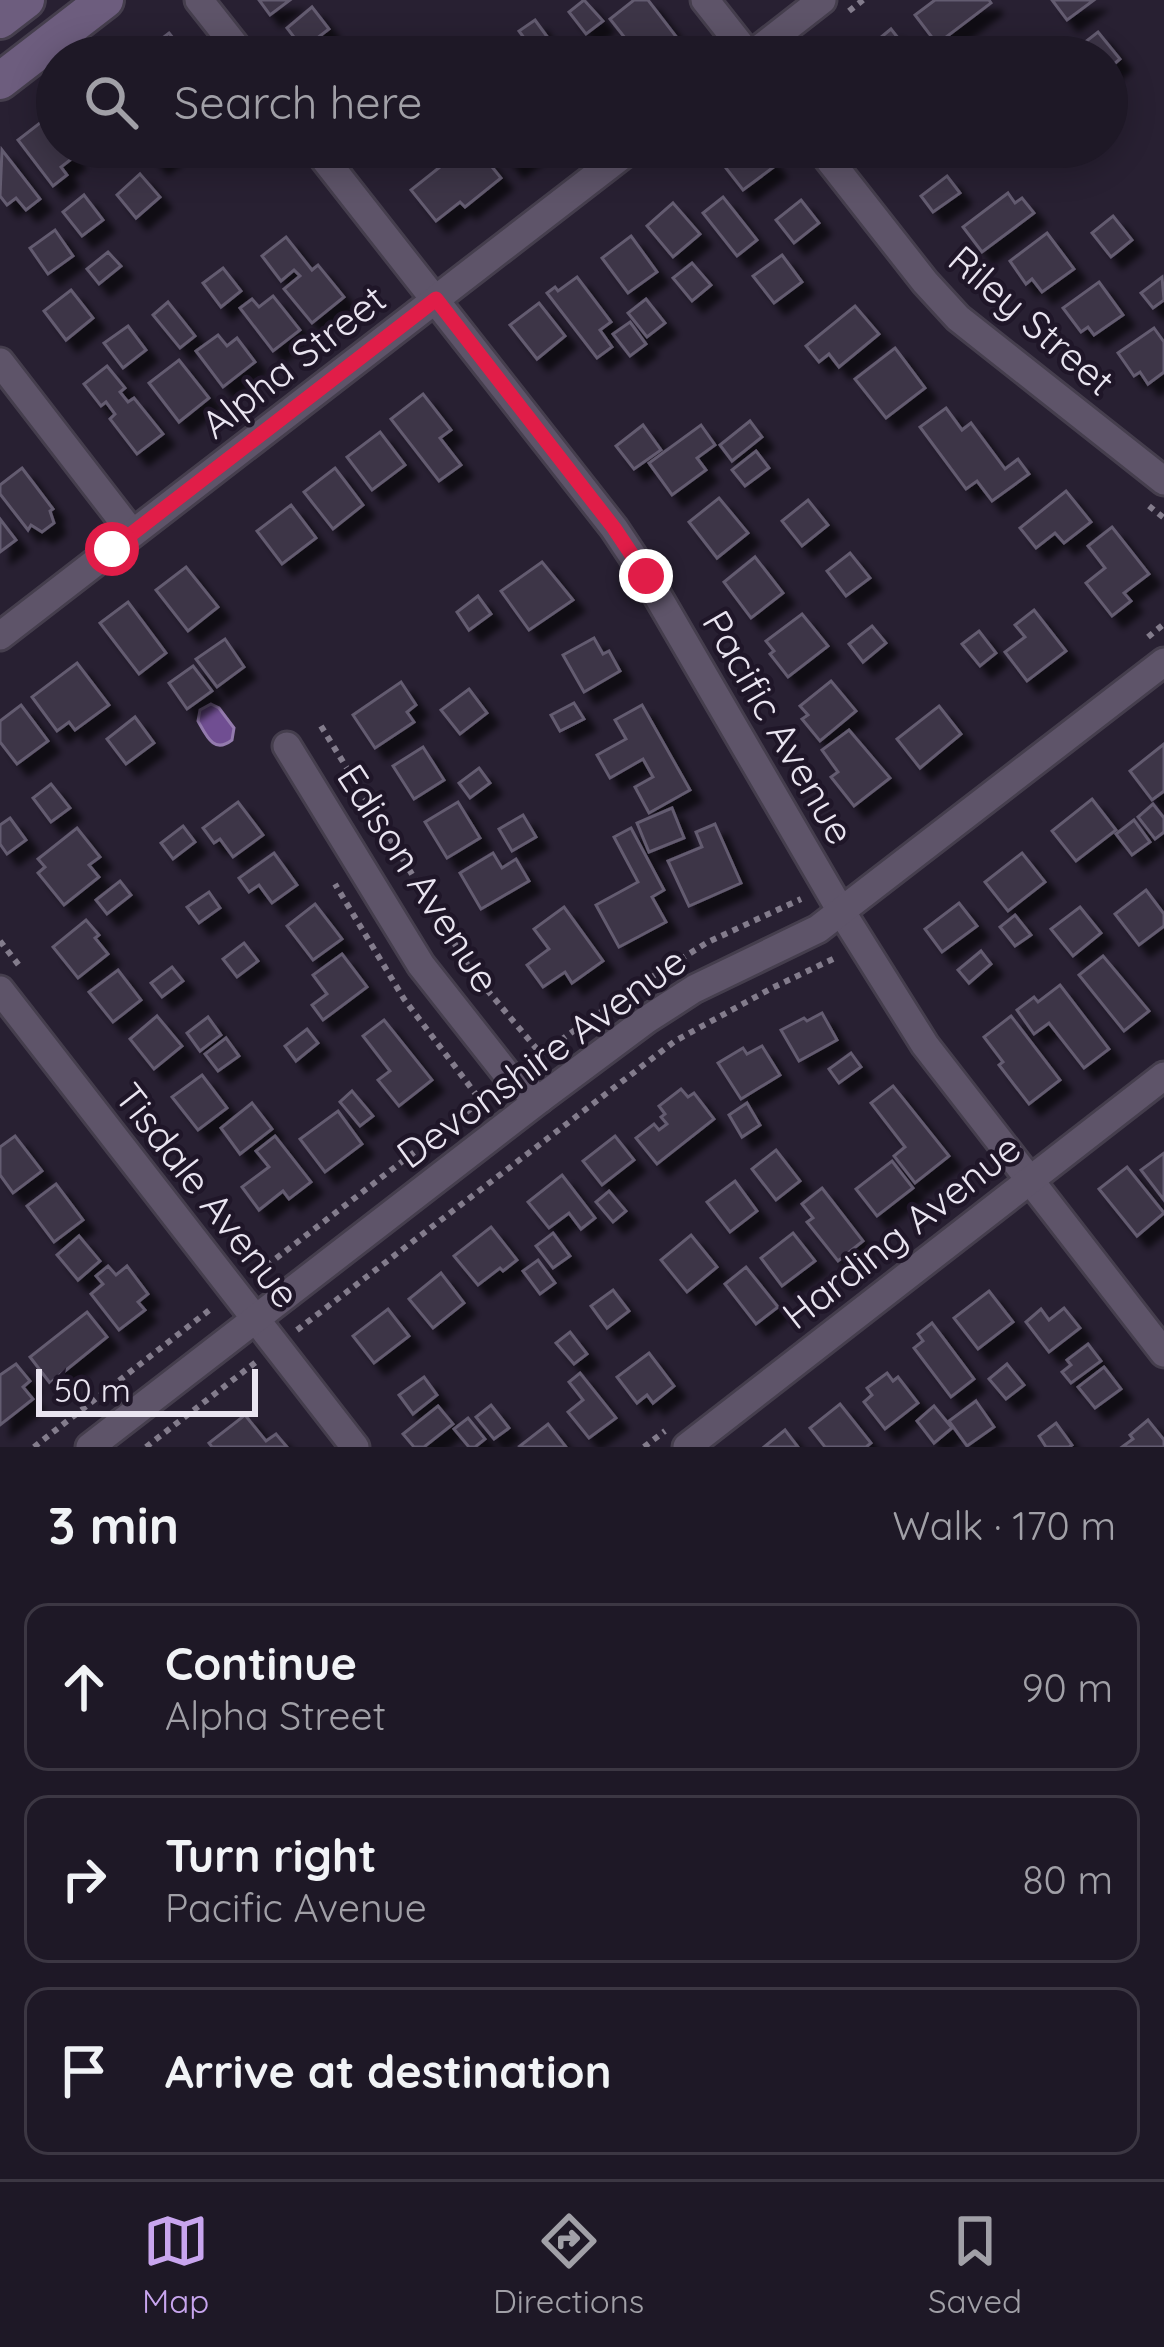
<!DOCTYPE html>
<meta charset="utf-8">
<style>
:root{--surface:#1e1826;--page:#26212e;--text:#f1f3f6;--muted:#a1a0a7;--line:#3c3743;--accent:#c8a5ee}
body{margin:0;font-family:Quicksand,sans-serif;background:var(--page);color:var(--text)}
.scale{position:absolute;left:36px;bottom:30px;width:222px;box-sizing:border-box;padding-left:12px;border:6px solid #e9e4f0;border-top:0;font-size:33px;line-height:42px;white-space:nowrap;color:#e9e4f0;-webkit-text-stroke:9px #1f1628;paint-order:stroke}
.stop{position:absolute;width:36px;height:36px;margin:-27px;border:9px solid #e11d48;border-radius:50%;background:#fff}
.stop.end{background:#e11d48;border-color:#fff;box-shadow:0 3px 12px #0008}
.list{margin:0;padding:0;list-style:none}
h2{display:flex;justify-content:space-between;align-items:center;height:156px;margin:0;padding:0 48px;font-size:51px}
h2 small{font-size:39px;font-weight:400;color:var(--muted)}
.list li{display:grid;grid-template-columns:78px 1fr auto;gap:36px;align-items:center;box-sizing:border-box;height:168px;margin:0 24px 24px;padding:0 24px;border:3px solid var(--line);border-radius:24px}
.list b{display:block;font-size:45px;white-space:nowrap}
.list p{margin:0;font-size:39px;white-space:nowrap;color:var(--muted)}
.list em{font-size:39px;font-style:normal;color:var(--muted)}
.icon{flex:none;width:66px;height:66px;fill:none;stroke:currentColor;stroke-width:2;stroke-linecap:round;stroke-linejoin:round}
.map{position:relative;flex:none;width:1164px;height:1447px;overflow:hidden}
.search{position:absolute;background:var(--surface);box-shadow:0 6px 30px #0003;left:36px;right:36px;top:36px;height:132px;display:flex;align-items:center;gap:30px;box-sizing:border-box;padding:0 42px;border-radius:66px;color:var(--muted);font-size:45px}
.sheet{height:732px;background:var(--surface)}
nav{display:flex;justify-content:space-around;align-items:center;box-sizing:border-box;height:168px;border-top:3px solid var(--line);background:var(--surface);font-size:33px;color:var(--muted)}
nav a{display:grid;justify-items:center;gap:6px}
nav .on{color:var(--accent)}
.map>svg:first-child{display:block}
</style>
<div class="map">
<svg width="1164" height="1447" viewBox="0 0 1164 1447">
<defs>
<filter id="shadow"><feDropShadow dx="11" dy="11" stdDeviation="3" flood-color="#0009"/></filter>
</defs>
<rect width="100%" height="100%" fill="#282032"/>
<path fill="#704e92" stroke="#947bae" stroke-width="3" d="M211,704L219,708L234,728L232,740C214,754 207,737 198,721L200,710Z"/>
<g fill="#3d3447" stroke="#645b70" stroke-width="3" filter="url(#shadow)">
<polygon points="259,0 290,0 270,15"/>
<polygon points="584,0 603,21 586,34 569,12"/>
<polygon points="634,0 648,0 678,39 655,57 640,57 610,19"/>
<polygon points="935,0 989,0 991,3 937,44 915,15"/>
<polygon points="1052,0 1094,0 1067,20"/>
<polygon points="312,7 329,29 303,49 287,28"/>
<polygon points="535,20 551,42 535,53 519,31"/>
<polygon points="891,29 913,57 867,57 863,52"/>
<polygon points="1098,32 1120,59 1107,70 1107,57 1081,57 1075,50"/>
<polygon points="169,33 188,57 140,57 139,56"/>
<polygon points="45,119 57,135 57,147 66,147 74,157 61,167 67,175 53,186 18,140"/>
<polygon points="145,147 166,147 170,153 157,163"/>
<polygon points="465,147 476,147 501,178 465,207 460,202 436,221 411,190"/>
<polygon points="498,147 537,147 513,166"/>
<polygon points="742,147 760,147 775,166 743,190 722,163"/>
<polygon points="2,150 40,199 26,210 16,198 7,205 0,196"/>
<polygon points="140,174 160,197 136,218 117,195"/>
<polygon points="947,176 960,193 933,212 921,196"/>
<polygon points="1008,193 1015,203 1022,198 1034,213 982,252 963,227"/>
<polygon points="84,195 103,220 82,236 63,212"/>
<polygon points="723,197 757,240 737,256 703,213"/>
<polygon points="801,200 819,223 794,243 776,220"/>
<polygon points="673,203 700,234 673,257 647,226"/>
<polygon points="1113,216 1132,240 1111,257 1092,233"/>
<polygon points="55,230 73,256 48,274 30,248"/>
<polygon points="1047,233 1074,269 1042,292 1032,279 1026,284 1010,261"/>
<polygon points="631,236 657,272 628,293 602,258"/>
<polygon points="286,237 312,270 318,265 344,297 312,323 284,289 300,276 294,270 281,281 262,256"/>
<polygon points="108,252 121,266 99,284 87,269"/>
<polygon points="782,255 802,282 774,303 753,276"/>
<polygon points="692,263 711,285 692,301 673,278"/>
<polygon points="223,268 241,291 221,307 203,283"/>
<polygon points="577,277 611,322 600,330 612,347 597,358 547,293 555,287 558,291"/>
<polygon points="1162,277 1164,300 1153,308 1141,293"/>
<polygon points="1099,282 1123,315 1094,335 1088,327 1081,332 1063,308"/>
<polygon points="71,290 93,318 66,340 44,311"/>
<polygon points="273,296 300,330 273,351 240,308 252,299 259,307"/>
<polygon points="646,299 665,323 647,337 628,313"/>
<polygon points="168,302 195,336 180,348 153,315"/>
<polygon points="539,303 565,336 537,359 510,325"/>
<polygon points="855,306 879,334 839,367 829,354 819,362 806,346"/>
<polygon points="630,322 646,344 630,356 613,334"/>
<polygon points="128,326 146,350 123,368 104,343"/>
<polygon points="1154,328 1164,342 1164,372 1148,384 1140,372 1134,376 1118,353"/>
<polygon points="218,335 227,346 237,338 255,362 223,387 196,351"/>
<polygon points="895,348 925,388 886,418 855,379"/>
<polygon points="179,360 209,398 179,422 149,383"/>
<polygon points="107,366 125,388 120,392 128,402 134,398 163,434 137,454 110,419 115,414 106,402 101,406 84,384"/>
<polygon points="423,394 451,430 440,438 461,465 439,481 391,419"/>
<polygon points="946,408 962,430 971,423 1005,469 1018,459 1029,474 992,501 977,481 966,489 920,427"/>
<polygon points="750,421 762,437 732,461 720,445"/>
<polygon points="643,425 661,450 634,469 616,446"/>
<polygon points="701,425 715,445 697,458 706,470 672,495 649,463"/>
<polygon points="380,432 405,465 372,490 347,457"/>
<polygon points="756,451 769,468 745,486 732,470"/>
<polygon points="22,468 53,509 50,511 54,523 42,532 31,525 28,530 0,494 0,485"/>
<polygon points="335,468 363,505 333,529 304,492"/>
<polygon points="1066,491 1091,522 1064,543 1055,533 1036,548 1020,528"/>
<polygon points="719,498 748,533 717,558 689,522"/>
<polygon points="808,500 828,525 802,546 782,521"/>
<polygon points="291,505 316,538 282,564 257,531"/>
<polygon points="0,519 16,540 0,552"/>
<polygon points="1112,527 1149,574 1124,593 1131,601 1112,616 1086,583 1105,568 1088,546"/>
<polygon points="850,553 870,578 846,596 827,571"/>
<polygon points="755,557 783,593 751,618 724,582"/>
<polygon points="542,562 573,600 529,630 501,591"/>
<polygon points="186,567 218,607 188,631 156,590"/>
<polygon points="478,596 491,614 469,630 457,612"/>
<polygon points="128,602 166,653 139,674 100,623"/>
<polygon points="1034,610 1066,651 1027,681 1005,652 1025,637 1015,625"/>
<polygon points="802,614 828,646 788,677 770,654 774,651 766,641"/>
<polygon points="872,626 886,643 863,662 849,644"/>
<polygon points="979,631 996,653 980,666 962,644"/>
<polygon points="594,638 603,654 609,651 620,671 584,692 563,655"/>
<polygon points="225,639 244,667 217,687 196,659"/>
<polygon points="77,663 109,705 75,730 69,722 57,731 32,697"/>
<polygon points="193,666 212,691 187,709 169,683"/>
<polygon points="831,681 856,711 820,741 802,719 808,715 800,706"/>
<polygon points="401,682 416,705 407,712 414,722 375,748 353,715"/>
<polygon points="469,689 487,713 460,734 441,710"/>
<polygon points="574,703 584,719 560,731 551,715"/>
<polygon points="21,705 48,741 17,764 0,742 0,721"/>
<polygon points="642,705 690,790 649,813 635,787 653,777 643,759 610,778 597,755 626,739 615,720"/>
<polygon points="939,706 961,734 920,768 897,739"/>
<polygon points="135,717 154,743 126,764 107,739"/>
<polygon points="849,730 890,778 854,806 831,777 838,772 822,750"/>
<polygon points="1164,744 1164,791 1152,800 1130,771"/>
<polygon points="423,747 444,780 414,799 393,766"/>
<polygon points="479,768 490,783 470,798 459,783"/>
<polygon points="51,784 70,808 51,822 33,798"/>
<polygon points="1092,799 1116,830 1076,861 1052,831"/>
<polygon points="238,802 263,835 233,857 220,839 214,843 203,828"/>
<polygon points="458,802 480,838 447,858 425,822"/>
<polygon points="1153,804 1164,818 1164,832 1155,839 1138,817"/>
<polygon points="672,808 684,838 649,852 637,823"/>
<polygon points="523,815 536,837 512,851 499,829"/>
<polygon points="10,818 26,840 7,854 0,844 0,825"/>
<polygon points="1134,820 1150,842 1132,855 1116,834"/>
<polygon points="715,824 741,883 689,906 668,861 702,847 696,832"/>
<polygon points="183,826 195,842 173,859 161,843"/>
<polygon points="77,828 100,857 89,865 99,877 64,905 38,873 45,867 38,859"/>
<polygon points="631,828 664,890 652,897 666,922 619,947 596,905 638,882 614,837"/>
<polygon points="274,853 297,885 272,903 259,885 249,892 239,878"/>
<polygon points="493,853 502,868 516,859 529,881 481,909 460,873"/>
<polygon points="1022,853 1045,882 1008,911 985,882"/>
<polygon points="120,881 131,895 107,914 96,900"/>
<polygon points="1146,890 1164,914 1164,926 1139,945 1115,914"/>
<polygon points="209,892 220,908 199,923 187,907"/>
<polygon points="959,903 977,926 942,952 925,929"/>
<polygon points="315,904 342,939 313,960 287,926"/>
<polygon points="564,907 603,961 572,983 565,972 543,987 527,965 549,949 534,929"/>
<polygon points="1080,907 1101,933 1073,956 1051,929"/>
<polygon points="1015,915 1031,935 1015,946 1000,927"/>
<polygon points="86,920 99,935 95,938 108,954 78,978 53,947"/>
<polygon points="244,943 258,961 237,977 223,959"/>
<polygon points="981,951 991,964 969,983 958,970"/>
<polygon points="342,954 367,987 323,1020 312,1005 327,994 313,975"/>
<polygon points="1103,956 1149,1011 1124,1031 1079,975"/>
<polygon points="172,967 183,981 162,997 151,983"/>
<polygon points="118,970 141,1000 113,1022 89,992"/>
<polygon points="1060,985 1109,1049 1084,1068 1049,1023 1034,1034 1017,1010 1034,997 1038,1002"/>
<polygon points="822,1013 837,1040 799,1061 781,1030 804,1018 807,1021"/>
<polygon points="157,1016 182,1046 154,1069 130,1039"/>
<polygon points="1011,1016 1060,1080 1029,1104 999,1065 1003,1062 984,1037"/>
<polygon points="208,1017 221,1035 200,1051 187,1033"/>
<polygon points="384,1020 432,1080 399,1106 378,1080 390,1071 363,1036"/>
<polygon points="307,1029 318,1043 296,1061 285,1046"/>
<polygon points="226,1038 239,1056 218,1071 205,1054"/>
<polygon points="762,1046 780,1075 741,1099 718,1063 743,1048 747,1054"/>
<polygon points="851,1053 861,1067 839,1083 829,1069"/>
<polygon points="202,1075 227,1108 198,1130 172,1097"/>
<polygon points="893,1086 949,1156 915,1183 894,1156 905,1147 871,1103"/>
<polygon points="681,1089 688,1097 694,1093 714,1119 657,1164 636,1138 654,1124 659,1130 667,1124 661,1117 665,1114 659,1106"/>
<polygon points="352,1091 373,1116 360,1126 340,1102"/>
<polygon points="252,1103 272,1129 240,1154 221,1128"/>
<polygon points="747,1103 760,1125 742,1137 729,1115"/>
<polygon points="338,1111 362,1144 325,1172 300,1139"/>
<polygon points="15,1136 42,1171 13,1193 0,1175 0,1147"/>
<polygon points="275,1136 311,1182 289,1199 283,1191 259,1210 242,1187 269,1167 256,1151"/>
<polygon points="615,1136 634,1160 602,1185 583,1161"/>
<polygon points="776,1150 800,1181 776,1200 752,1169"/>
<polygon points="1164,1153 1164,1200 1141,1170"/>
<polygon points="892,1161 913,1188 877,1216 856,1189"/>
<polygon points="1127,1167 1164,1213 1137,1236 1099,1189"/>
<polygon points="562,1175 595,1218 581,1229 569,1213 549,1228 528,1202"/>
<polygon points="735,1181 757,1211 730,1232 707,1202"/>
<polygon points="56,1184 83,1220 54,1242 27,1206"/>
<polygon points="822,1188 863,1241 838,1261 807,1222 813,1218 802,1204"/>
<polygon points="609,1191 626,1211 613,1222 596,1202"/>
<polygon points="491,1227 517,1260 503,1271 500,1268 478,1285 454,1256"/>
<polygon points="553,1233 570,1256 553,1268 536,1246"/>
<polygon points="793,1233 815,1261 782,1286 761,1258"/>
<polygon points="691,1235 717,1267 687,1292 661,1260"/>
<polygon points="79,1236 100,1261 78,1280 57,1255"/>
<polygon points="538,1260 555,1283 540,1294 523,1271"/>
<polygon points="108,1266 116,1275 127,1266 148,1294 138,1302 145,1310 119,1330 91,1294 103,1284 96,1276"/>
<polygon points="746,1267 778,1307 756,1324 725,1284"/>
<polygon points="441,1273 464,1303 433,1328 409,1299"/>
<polygon points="613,1290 629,1311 607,1328 591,1306"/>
<polygon points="989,1291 1013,1322 978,1349 954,1318"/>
<polygon points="1064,1308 1080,1328 1049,1352 1026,1322 1041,1309 1049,1320"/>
<polygon points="388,1309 409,1336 374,1363 353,1336"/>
<polygon points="87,1312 107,1337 50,1383 30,1357"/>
<polygon points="932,1323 974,1379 951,1397 914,1348 923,1341 918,1334"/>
<polygon points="570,1332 587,1354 574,1364 556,1343"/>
<polygon points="1088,1344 1101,1361 1071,1383 1062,1372 1071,1365 1067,1360"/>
<polygon points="649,1353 674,1386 653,1403 647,1395 637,1403 617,1377"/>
<polygon points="16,1364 30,1381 23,1387 33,1399 0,1425 0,1375"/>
<polygon points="1007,1364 1024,1385 1006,1399 989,1379"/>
<polygon points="1104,1367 1121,1389 1095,1408 1078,1387"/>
<polygon points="580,1373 616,1418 589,1438 568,1412 583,1400 569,1382"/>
<polygon points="887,1373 893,1381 898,1377 918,1403 885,1429 864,1402 872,1395 867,1388"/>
<polygon points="424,1377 437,1395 413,1414 399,1395"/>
<polygon points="976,1401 994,1427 967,1446 949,1421"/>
<polygon points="840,1404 871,1443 866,1447 825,1447 810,1428"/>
<polygon points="491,1405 509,1428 494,1439 476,1417"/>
<polygon points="438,1406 453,1424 424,1447 414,1447 403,1434"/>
<polygon points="934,1406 952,1428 934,1443 917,1421"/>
<polygon points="245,1415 266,1441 276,1434 287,1447 212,1447 209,1443"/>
<polygon points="468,1418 485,1439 475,1447 469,1447 454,1429"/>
<polygon points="1148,1420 1164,1440 1164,1447 1122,1447 1133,1439 1130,1435"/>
<polygon points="1056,1423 1072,1445 1069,1447 1046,1447 1039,1436"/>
<polygon points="548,1424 566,1447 522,1447 520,1446"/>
<polygon points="785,1430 798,1447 764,1447"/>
</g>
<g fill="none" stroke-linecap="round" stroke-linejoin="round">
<g stroke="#453e4d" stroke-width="33">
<g id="street">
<polyline points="199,0 244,57"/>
<polyline points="705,0 750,57"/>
<polyline points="749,57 822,0"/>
<polyline points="315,147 614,528 646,576 841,911 925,1045 1164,1353"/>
<polyline points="819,147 925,282 958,318 1164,481"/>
<polyline points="0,362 132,533"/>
<polyline points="0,636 633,147"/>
<polyline points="287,746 421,965 510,1078 540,1099"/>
<polyline points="0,990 355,1447"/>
<polyline points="90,1447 540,1099 646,1020 694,989 818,929 1164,662"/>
<polyline points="687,1447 1164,1076"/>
</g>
</g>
<g stroke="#453e4d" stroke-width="42">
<g id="secondary">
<polyline points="0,20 26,0"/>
<polyline points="0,81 105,0"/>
</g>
</g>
<g stroke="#837c8c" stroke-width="6" stroke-dasharray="6 6" stroke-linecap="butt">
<polyline points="849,11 863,0"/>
<polyline points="658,159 674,147"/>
<polyline points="1149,506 1164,518"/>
<polyline points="1148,637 1164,624"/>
<polyline points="321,726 472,972 541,1054 639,985 708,942 801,899"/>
<polyline points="0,941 21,968"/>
<polyline points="257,1273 481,1101 404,999 335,884"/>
<polyline points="297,1330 675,1041 772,988 835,958"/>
<polyline points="34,1447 212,1308"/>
<polyline points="146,1447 256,1362"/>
<polyline points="644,1447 665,1431"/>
</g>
<use href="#street" stroke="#5e5469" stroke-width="27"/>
<use href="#secondary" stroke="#6d5d7e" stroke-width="36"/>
</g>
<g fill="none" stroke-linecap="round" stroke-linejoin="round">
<polyline stroke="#e11d48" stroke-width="15" points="112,549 436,299 614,528 646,576"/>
</g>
<g text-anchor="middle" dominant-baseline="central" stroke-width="9" stroke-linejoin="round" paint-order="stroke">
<g font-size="39" fill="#e9e4f0" stroke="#1f1628">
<text transform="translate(1032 320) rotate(41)">Riley Street</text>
<text transform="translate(293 361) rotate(-38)">Alpha Street</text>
<text transform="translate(779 727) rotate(60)">Pacific Avenue</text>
<text transform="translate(419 878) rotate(57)">Edison Avenue</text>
<text transform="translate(541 1057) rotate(-36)">Devonshire Avenue</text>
<text transform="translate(208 1195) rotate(52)">Tisdale Avenue</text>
<text transform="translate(901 1231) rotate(-38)">Harding Avenue</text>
</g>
</g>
</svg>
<div class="scale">50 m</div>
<div class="stop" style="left:112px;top:549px"></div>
<div class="stop end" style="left:646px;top:576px"></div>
<div class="search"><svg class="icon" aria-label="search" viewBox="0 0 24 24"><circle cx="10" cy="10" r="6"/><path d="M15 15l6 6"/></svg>Search here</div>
</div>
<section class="sheet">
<h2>3 min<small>Walk · 170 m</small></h2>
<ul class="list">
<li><svg class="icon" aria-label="ahead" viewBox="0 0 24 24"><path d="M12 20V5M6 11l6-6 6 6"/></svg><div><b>Continue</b><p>Alpha Street</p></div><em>90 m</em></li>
<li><svg class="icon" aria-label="right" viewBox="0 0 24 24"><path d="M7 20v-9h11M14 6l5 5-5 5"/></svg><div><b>Turn right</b><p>Pacific Avenue</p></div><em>80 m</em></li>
<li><svg class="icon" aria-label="arrive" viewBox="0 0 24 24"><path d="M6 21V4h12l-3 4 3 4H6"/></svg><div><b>Arrive at destination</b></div></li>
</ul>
</section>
<nav>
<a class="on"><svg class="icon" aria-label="map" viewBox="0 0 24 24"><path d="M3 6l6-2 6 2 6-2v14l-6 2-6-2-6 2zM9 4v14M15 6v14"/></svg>Map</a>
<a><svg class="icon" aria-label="directions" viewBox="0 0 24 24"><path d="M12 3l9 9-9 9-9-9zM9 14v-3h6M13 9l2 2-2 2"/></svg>Directions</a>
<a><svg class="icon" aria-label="saved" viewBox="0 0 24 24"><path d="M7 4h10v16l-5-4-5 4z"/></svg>Saved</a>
</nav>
